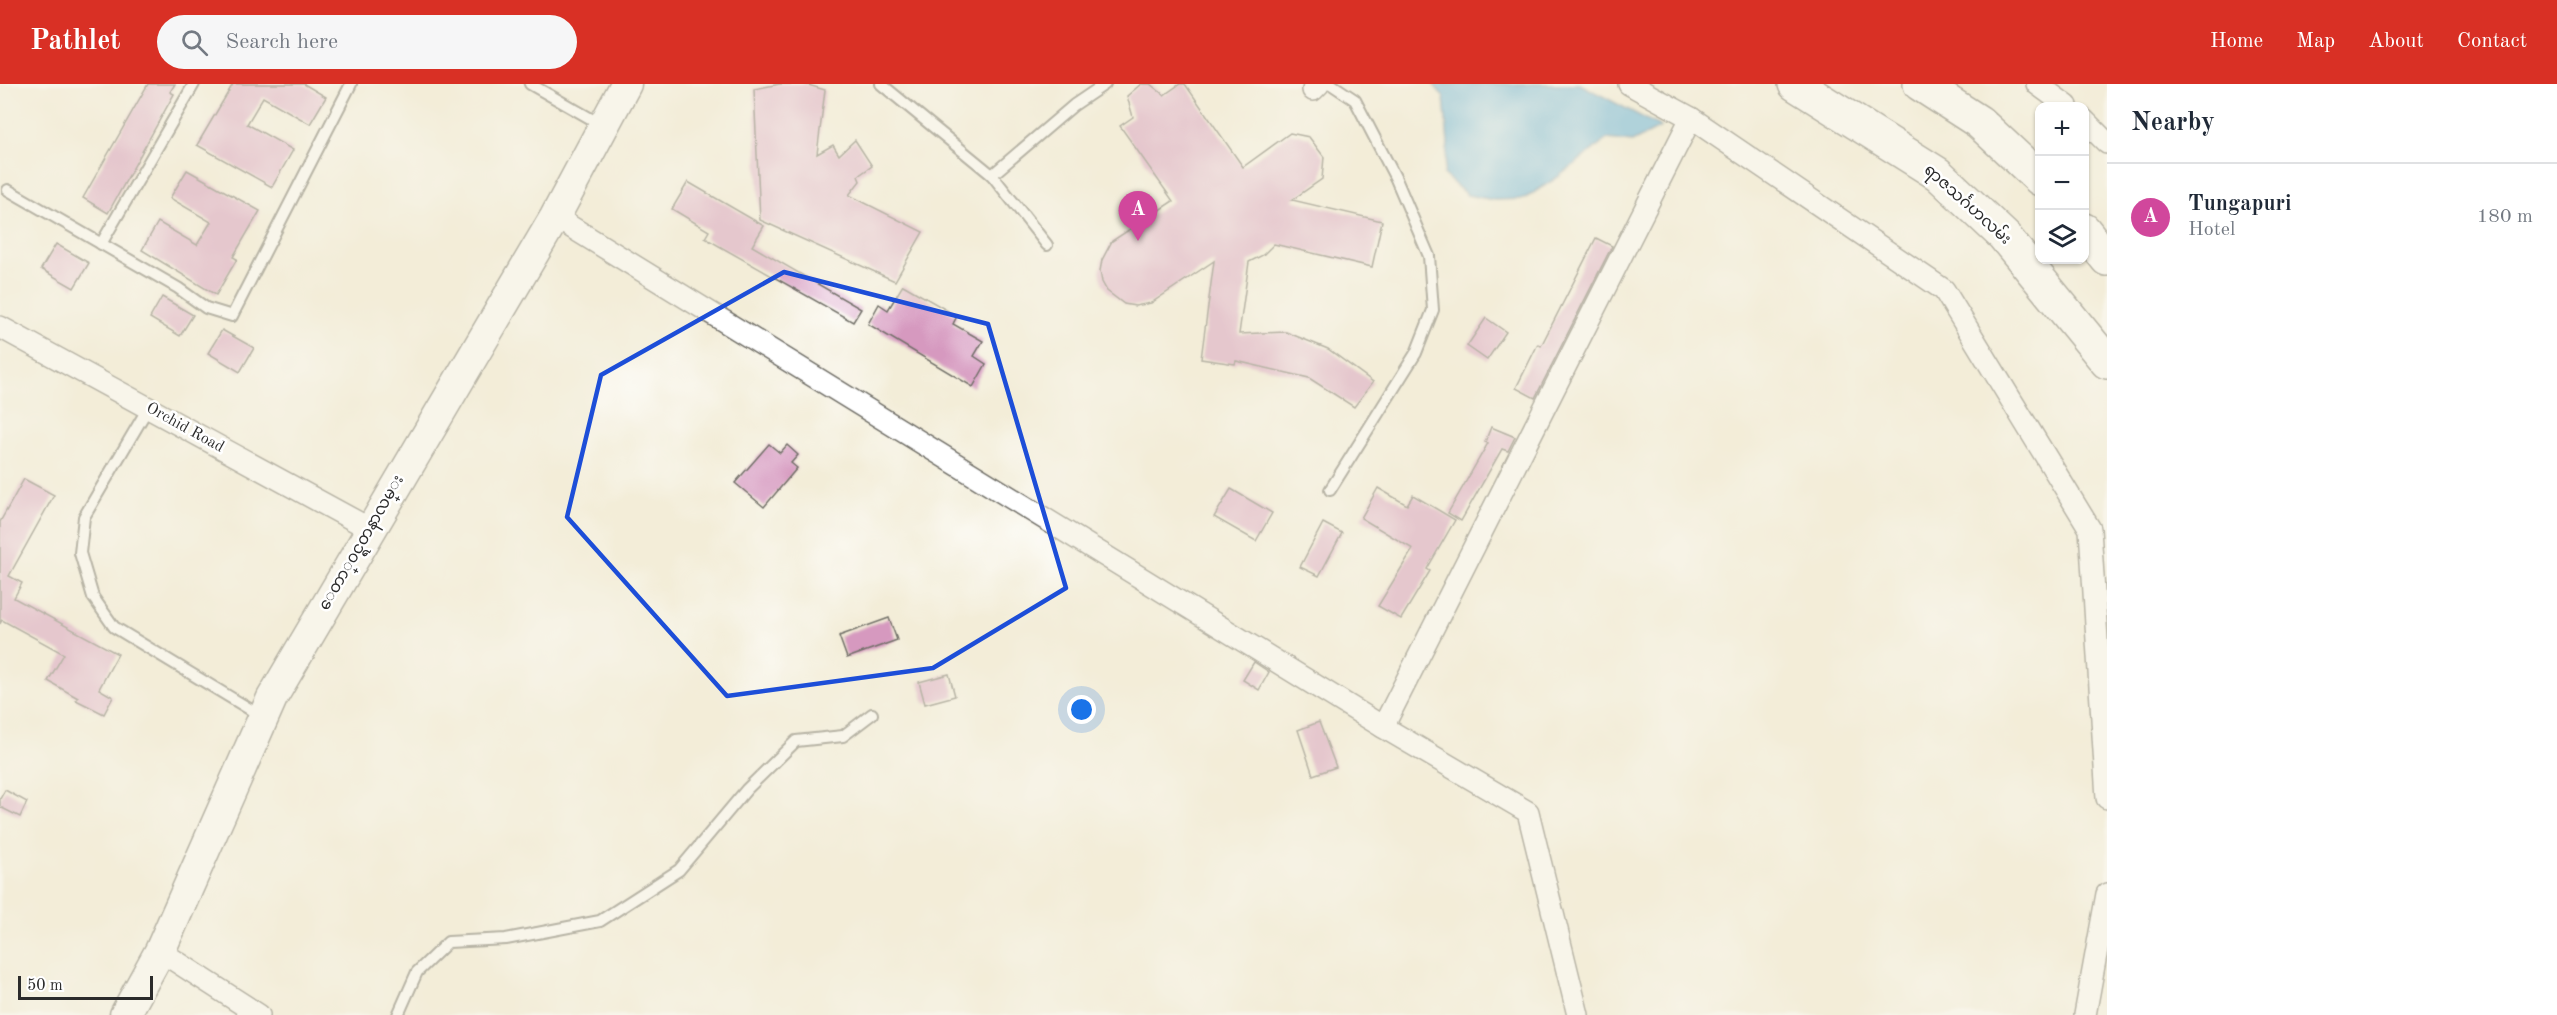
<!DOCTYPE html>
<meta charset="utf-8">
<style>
:root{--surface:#fff;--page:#f6f6f7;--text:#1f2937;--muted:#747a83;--line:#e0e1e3;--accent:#d93025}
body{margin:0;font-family:"Old Standard TT","Noto Sans Myanmar",serif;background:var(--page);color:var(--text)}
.controls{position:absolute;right:18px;top:18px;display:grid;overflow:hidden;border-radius:12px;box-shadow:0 2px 4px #0004}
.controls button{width:54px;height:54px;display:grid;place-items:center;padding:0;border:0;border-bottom:2px solid var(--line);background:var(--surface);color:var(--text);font:30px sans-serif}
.scale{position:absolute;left:18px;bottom:15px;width:135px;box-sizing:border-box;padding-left:6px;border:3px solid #2b2b2b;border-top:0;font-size:16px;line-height:21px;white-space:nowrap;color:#2b2b2b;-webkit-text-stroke:4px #fff;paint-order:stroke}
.you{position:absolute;left:1082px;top:626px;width:21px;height:21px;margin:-15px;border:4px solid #fff;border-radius:50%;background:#1a73e8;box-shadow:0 0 0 9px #1a73e833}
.badge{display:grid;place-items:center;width:39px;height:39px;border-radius:50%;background:var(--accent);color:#fff;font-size:20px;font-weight:700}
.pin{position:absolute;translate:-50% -50px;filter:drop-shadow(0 2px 3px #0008)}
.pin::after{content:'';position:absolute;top:32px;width:21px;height:18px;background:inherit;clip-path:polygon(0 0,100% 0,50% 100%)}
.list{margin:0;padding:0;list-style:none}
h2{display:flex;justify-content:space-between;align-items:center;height:78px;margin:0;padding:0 24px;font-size:26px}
h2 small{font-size:20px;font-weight:400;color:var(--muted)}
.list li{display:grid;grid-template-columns:39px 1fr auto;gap:18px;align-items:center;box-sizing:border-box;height:108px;padding:0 24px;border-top:2px solid var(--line)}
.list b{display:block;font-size:22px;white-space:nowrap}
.list p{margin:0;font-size:20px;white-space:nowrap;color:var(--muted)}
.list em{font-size:20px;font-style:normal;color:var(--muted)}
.icon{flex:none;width:33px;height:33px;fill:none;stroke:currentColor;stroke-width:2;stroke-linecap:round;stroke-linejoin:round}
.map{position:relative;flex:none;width:2107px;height:931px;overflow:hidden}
header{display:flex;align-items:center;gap:36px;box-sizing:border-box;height:84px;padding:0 30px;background:var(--accent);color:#fff}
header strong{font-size:28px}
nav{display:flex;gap:33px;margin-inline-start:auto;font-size:21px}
.search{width:420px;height:54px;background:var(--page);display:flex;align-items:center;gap:15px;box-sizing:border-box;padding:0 21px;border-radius:33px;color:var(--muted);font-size:22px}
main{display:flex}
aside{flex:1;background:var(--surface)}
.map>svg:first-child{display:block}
</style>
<header>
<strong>Pathlet</strong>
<div class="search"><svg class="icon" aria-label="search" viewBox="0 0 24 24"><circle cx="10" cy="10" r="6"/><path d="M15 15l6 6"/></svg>Search here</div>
<nav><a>Home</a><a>Map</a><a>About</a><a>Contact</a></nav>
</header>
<main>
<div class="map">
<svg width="2107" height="931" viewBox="0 0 2107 931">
<rect width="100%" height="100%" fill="#fff"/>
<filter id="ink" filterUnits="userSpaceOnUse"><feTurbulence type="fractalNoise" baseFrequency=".0167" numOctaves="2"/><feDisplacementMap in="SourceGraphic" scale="12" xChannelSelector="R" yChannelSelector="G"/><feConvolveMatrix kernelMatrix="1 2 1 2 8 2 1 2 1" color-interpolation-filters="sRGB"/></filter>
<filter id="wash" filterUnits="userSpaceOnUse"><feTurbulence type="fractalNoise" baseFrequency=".008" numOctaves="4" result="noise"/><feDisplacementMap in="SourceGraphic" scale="24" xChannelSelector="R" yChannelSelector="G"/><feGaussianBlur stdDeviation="1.35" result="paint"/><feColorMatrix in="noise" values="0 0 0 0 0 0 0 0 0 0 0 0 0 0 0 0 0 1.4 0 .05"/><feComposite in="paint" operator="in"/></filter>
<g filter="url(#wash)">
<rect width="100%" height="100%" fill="#f3edd8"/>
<polygon fill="#60b1db" stroke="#466e83" stroke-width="1.5" points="1433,0 1580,0 1661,43 1632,58 1607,55 1558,93 1524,115 1494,116 1467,111 1444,91 1448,60 1444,13"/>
<g id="blocks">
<g fill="#d699bf">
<polygon points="148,0 175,0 170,8 174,10 108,129 83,114"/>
<polygon points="233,0 304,0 326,13 310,40 263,13 247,40 293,66 272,103 197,61"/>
<polygon points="780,0 805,0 825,6 817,70 833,61 839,71 855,56 872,82 858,92 860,97 849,111 923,148 895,197 760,136 754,5"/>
<polygon points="1141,0 1150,0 1164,11 1180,0 1185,0 1243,83 1290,49 1309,53 1324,73 1322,95 1292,116 1382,137 1372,183 1274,160 1263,171 1249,178 1239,250 1286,248 1328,265 1373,298 1354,323 1309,294 1236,277 1235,280 1201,275 1214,177 1151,219 1135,222 1124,220 1107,207 1102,198 1100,187 1102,176 1112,157 1173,117 1120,42 1133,33 1127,12"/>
<polygon points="187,86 260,127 233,173 237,175 216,211 142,166 158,138 197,161 211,138 170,114"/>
<polygon points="688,98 764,142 752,162 861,225 853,238 705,154 709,147 672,125"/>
<polygon points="1596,154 1612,162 1535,314 1516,304 1538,260 1541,262"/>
<polygon points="56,160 89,179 74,204 41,185"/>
<polygon points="903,201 957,232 953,240 983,257 974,272 986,280 973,303 868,240 879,220 888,226"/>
<polygon points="162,213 193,231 180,252 150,234"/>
<polygon points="1486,234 1506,248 1487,276 1467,262"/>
<polygon points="222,246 254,264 240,288 208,269"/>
<polygon points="1491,343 1515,353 1508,367 1502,365 1461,437 1448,429 1488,359 1485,358"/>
<polygon points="769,360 780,369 787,361 798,371 791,379 797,384 764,423 735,399"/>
<polygon points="24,395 54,411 9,492 22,499 14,514 118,570 99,605 113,613 104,630 76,616 78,614 48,597 64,570 2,536 0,540 0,438"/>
<polygon points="1378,404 1407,421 1413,411 1455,436 1427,485 1430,487 1401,535 1378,522 1413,465 1361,434"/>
<polygon points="1231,405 1272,429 1256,457 1214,433"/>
<polygon points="1323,439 1342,449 1319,492 1300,483"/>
<polygon points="889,534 897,556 847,574 839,552"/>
<polygon points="1254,578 1269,588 1259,606 1243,596"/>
<polygon points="949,590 955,612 925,620 919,598"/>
<polygon points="1319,638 1336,683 1313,691 1298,646"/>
<polygon points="5,706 27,718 20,733 0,723 0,715"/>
</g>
</g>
</g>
<g filter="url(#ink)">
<use href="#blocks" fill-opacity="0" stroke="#716f68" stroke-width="1.5"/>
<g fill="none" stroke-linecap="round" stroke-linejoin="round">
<g stroke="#716f68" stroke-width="14">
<g id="service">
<polyline points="530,0 602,41"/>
<polyline points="881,0 992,91 1047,161"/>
<polyline points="992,91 1074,21 1105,0"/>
<polyline points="8,106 178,204 206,224 232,232 351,0"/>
<polyline points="101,160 194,0"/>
<polyline points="148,324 84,433 80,469 93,513 114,543 261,632"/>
<polyline points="1330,406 1416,269 1433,226 1429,172 1396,95 1355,16 1331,0"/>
<polyline points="398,931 417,888 448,858 506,855 600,837 679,786 747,705 796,657 843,652 872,630"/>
</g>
</g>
<g stroke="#716f68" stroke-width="24">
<g id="minor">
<polyline points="2037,0 2067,22"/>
<polyline points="1313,6 1319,0"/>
<polyline points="1691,34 1944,206 2090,445 2107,714"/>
<polyline points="2084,36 2107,59"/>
<polyline points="555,133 1383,643 1528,728 1578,931"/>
<polyline points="0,243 370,445"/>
<polyline points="1383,643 1691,34 1629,0"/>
<polyline points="160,867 259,931"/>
<polyline points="2085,931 2107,810"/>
</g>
</g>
<g stroke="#716f68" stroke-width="33">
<polyline id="secondary" points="125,931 160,867 272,614 555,133 626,0"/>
</g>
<g stroke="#716f68" stroke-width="36">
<g id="primary">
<polyline points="1795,0 1938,90 2004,152 2107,278"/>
<polyline points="1920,0 1979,38 2040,95"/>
<polyline points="2084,146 2107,175"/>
</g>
</g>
<use href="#service" stroke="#fff" stroke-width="10"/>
<use href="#minor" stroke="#fff" stroke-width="21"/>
<use href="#secondary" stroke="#fff" stroke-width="30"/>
<use href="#primary" stroke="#fff" stroke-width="33"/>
</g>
</g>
<path d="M0 0H2107V931H0ZM784,188L988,240L1066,504L933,584L727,612L567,433L601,291Z" fill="#f3edd8" fill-opacity=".55" fill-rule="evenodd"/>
<path fill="none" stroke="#1d4ed8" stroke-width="4.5" stroke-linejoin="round" d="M784,188L988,240L1066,504L933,584L727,612L567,433L601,291Z"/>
<g text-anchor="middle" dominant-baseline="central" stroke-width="5" stroke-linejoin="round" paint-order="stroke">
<g font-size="16" fill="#2b2b2b" stroke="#fff">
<text transform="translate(1967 121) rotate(42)">ရာဇသင်္ဂဟလမ်း</text>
<text transform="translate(185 344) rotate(29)">Orchid Road</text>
<text transform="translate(362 459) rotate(-60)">ေတာ္၀င္ရတနာလမ္း</text>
</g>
</g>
</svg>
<div class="controls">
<button>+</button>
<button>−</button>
<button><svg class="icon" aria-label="layers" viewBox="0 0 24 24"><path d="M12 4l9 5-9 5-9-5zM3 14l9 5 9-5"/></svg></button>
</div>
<div class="scale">50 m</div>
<div class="you"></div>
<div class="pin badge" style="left:1138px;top:157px;background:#d1479c">A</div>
</div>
<aside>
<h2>Nearby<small></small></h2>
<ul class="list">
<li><span class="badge" style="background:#d1479c">A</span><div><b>Tungapuri</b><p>Hotel</p></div><em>180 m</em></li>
</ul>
</aside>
</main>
